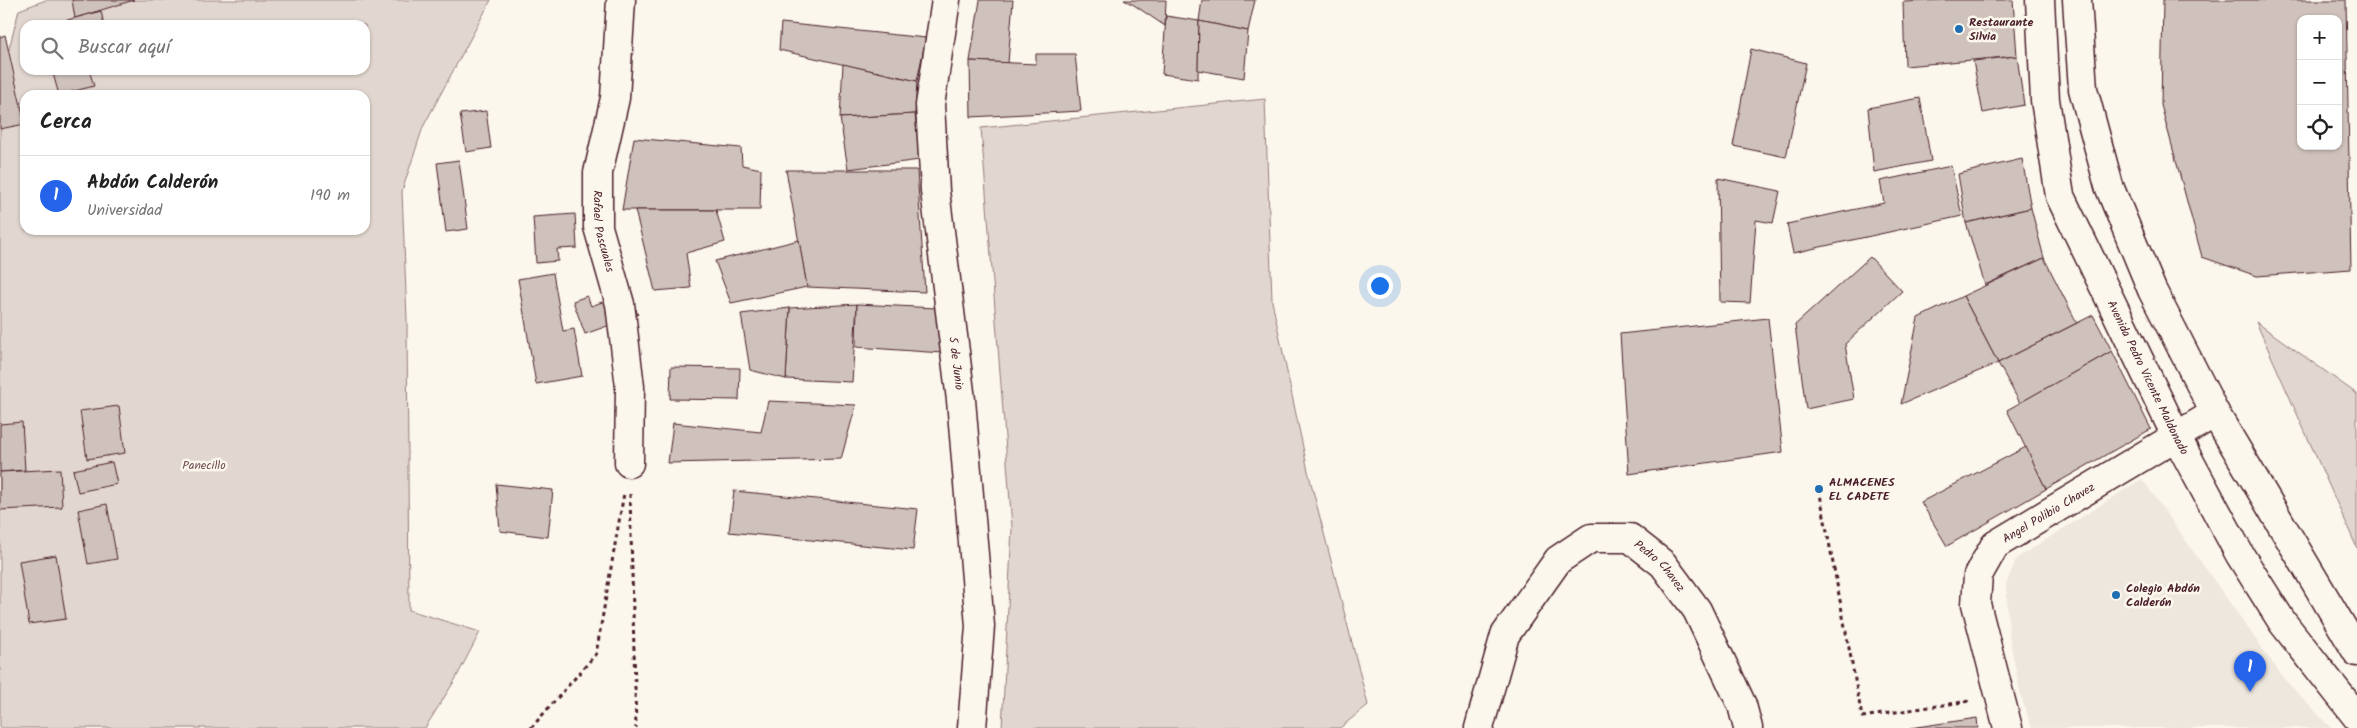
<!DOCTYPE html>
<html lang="es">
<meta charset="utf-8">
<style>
:root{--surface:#fff;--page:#f6f6f6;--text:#222;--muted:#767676;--line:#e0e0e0;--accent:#2563eb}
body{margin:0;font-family:Kalam,sans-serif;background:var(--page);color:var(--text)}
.controls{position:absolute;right:15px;top:15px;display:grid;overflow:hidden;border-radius:10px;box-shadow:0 1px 4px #0004}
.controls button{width:45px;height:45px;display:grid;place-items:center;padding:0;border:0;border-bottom:1px solid var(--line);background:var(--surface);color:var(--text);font:25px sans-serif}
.you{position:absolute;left:1379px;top:285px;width:18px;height:18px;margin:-12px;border:4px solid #fff;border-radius:50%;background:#1a73e8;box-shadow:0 0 0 8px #1a73e833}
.badge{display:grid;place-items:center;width:32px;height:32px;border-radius:50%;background:var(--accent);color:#fff;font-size:16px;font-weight:700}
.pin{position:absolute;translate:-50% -41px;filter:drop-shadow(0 1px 2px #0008)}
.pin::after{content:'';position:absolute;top:26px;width:18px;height:15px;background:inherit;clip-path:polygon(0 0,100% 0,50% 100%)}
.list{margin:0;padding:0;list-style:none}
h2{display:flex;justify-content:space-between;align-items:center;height:65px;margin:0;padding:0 20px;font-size:21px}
h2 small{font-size:16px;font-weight:400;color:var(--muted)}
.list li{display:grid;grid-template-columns:32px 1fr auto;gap:15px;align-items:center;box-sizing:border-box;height:80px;padding:0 20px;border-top:1px solid var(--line)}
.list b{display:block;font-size:19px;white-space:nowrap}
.list p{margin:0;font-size:16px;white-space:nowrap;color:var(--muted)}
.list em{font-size:16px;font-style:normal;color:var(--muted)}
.icon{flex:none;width:28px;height:28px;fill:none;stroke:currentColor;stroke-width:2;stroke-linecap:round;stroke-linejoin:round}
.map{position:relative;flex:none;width:2357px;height:728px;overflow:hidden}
.search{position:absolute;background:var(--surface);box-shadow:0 1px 4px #0004;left:20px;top:20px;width:350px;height:55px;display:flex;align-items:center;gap:12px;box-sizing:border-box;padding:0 18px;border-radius:15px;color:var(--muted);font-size:19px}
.panel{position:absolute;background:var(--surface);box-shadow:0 1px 4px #0004;left:20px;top:90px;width:350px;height:145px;border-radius:15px}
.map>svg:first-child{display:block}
</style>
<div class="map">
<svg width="2357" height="728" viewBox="0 0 2357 728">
<rect width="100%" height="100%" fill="#fbf7ec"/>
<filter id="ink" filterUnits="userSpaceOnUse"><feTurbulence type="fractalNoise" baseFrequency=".02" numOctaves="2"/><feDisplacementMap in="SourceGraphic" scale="10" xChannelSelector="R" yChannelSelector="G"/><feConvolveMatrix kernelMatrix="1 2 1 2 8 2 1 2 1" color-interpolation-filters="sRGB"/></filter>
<g filter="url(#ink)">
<polygon fill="#eee7de" points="2142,479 2284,679 2331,728 2032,728 2021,697 2009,635 2006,584 2017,558"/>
<g fill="#e2d7d0" stroke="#967b7e" fill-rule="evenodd">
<path d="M46,0H491L423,127L402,191L407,320L409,610L480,632L455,680L425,728H0V84L19,10ZM25,25H365V70H25ZM25,95H365V230H25Z"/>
<polygon points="1265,99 1272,301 1308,471 1368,705 1340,728 1002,728 1012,527 981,128"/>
<polygon points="2256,322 2357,394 2357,548"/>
</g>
<g fill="#cfc2bc" stroke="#4a1f2b" fill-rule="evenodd">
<polygon points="72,0 134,0 75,18"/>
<polygon points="980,0 1013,0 1008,63 970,61"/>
<polygon points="1124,0 1166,0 1165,26 1134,5"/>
<polygon points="1202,0 1255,0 1248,31 1199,21"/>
<polygon points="1946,0 2013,0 2017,56 1905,66 1903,2"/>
<path d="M2163,0H2346L2351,269L2257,276L2202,257L2161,105ZM2301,19H2338V146H2301Z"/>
<polygon points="101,11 104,25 48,25 75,18"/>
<polygon points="1166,16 1199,21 1198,79 1162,74"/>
<polygon points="1199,21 1248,31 1244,78 1198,70"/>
<polygon points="781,23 926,38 917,81 779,50"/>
<polygon points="5,35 25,124 0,129 0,37"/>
<polygon points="1751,49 1806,63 1786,157 1733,146"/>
<polygon points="1036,54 1075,54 1081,111 971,117 970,61 1036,64"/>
<polygon points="2017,56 2024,105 1983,113 1973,61"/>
<polygon points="843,64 917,81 915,114 840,118"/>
<polygon points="52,70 89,70 94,86 59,95"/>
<polygon points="1920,98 1931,161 1874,172 1868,108"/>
<polygon points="486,111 491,148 466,152 460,114"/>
<polygon points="915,114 920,160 848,169 840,118"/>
<polygon points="634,138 741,148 742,165 761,169 760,210 622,210"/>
<polygon points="2022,159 2031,208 1966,223 1958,174"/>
<polygon points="459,160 468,229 446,232 437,163"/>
<polygon points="1951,166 1962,216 1793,253 1787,224 1884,203 1880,181"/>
<polygon points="786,170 917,170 925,292 807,287"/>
<polygon points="1718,178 1780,191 1773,223 1756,220 1750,303 1720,302"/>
<polygon points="2031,208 2044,258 1985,285 1966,223"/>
<polygon points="635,210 716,210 725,242 686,253 691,288 655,291"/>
<polygon points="575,214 577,248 557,249 558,261 536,263 533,217"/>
<polygon points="799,240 807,287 731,303 715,261"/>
<polygon points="1870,257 1902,291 1845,344 1854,399 1806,409 1795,325"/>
<polygon points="2044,258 2077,323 1998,363 1963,296"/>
<polygon points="553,273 563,331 574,329 582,376 536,384 518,279"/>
<polygon points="630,292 638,315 585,334 573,301 587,296 591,306"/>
<polygon points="1963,296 1998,363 1901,404 1918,318"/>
<polygon points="857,304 852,382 786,379 790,308"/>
<polygon points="857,304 936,308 942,353 856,347"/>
<polygon points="790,308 786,379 750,370 741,314"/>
<polygon points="2093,315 2112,351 2020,403 1998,363"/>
<polygon points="1768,318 1783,452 1629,474 1620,334"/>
<polygon points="2112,351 2151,429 2046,489 2007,410"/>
<polygon points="671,367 740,368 739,400 670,399"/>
<polygon points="768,401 856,405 841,459 668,463 673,423 761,432"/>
<polygon points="119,406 125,453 87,459 80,411"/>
<polygon points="22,422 25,470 0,472 0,424"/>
<polygon points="2026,447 2046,489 1947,546 1921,502"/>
<polygon points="112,462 117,484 78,492 73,470"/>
<polygon points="60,469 62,507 0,510 0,472"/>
<polygon points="496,484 553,490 548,537 500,531"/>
<polygon points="734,491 918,509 913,550 729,532"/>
<polygon points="107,504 117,559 88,564 78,510"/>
<polygon points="56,555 66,619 29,624 19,561"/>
<polygon points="1977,718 1978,728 1910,728"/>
</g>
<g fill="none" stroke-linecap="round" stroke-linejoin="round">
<g stroke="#4a1f2b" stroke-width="31">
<g id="minor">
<path id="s1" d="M621,0L615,98L598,173V227L620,304L630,387L629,463"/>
<path id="s2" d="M946,0L930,105L935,191L961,400L980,626L972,728"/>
<path id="s3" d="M2040,0L2045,100L2060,196L2177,438L2240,555L2283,623L2357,717"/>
<polyline points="2077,0 2083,89 2109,186 2152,290 2215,413 2357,652"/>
<path id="s4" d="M1479,728L1505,635L1558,560L1591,538H1630L1663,564L1697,610L1742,705L1748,728"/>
<path id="s5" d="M2008,728L1976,604L1978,575L1995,545L2215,413"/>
</g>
</g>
<g stroke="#4a1f2b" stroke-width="3" stroke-dasharray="4 4" stroke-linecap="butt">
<polyline points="1819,489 1862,717 1970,701"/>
<polyline points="630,494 636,728"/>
<polyline points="531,728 596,654 624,493"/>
</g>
<use href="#minor" stroke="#fbf7ec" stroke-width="28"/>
</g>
</g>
<g fill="#1f6fb2" stroke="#fbf7ec" stroke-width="2">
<circle cx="1959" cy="29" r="5"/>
<circle cx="1819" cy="489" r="5"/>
<circle cx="2116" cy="595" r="5"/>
</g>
<g text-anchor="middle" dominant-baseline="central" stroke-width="5" stroke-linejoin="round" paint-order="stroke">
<g font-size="12" font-weight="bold" fill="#4a1f2b" stroke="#fbf7ec" text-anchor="start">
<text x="1969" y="22">Restaurante<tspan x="1969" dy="14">Silvia</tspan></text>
<text x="1829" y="482">ALMACENES<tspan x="1829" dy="14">EL CADETE</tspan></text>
<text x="2126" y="588">Colegio Abdón<tspan x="2126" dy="14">Calderón</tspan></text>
</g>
<g font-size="12" fill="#4a1f2b" stroke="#fbf7ec">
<text stroke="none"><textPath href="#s1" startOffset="234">Rafael Pascuales</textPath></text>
<text stroke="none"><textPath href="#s2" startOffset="366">5 de Junio</textPath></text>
<text stroke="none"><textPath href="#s3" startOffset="399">Avenida Pedro Vicente Maldonado</textPath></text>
<text stroke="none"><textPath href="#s5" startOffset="254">Angel Polibio Chavez</textPath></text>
<text stroke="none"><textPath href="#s4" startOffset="308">Pedro Chavez</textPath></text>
</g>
<g font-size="12" fill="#704d54" stroke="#fbf7ec">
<text x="204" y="465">Panecillo</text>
</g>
</g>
</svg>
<div class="controls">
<button>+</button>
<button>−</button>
<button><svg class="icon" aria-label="locate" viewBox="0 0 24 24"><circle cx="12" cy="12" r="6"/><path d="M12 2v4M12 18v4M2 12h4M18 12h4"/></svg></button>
</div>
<div class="you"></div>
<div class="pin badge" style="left:2250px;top:692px">1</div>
<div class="search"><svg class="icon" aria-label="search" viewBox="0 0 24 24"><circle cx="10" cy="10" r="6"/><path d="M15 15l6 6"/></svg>Buscar aquí</div>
<section class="panel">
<h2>Cerca<small></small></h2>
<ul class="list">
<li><span class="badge">1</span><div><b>Abdón Calderón</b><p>Universidad</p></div><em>190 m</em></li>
</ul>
</section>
</div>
